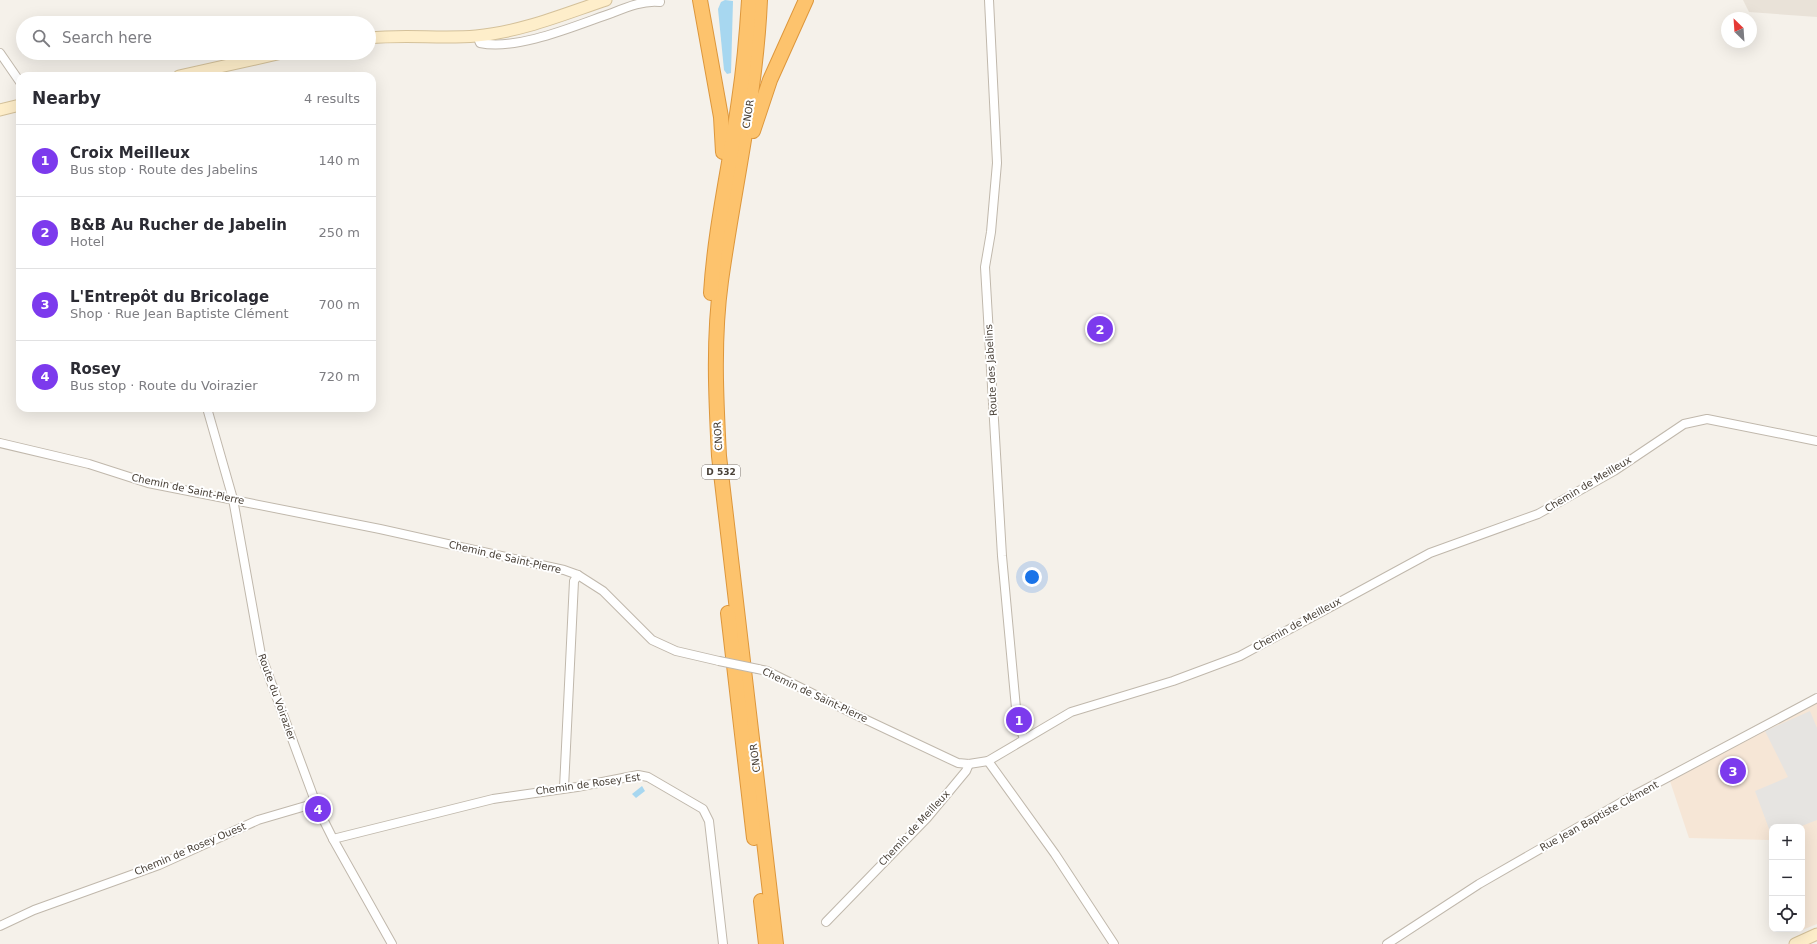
<!DOCTYPE html>
<meta charset="utf-8">
<style>
:root{--surface:#fff;--page:#f7f7f7;--text:#2b2b33;--muted:#7c7c81;--line:#e1e1e2;--accent:#7c3aed}
body{margin:0;font-family:"DejaVu Sans",sans-serif;background:var(--page);color:var(--text)}
.controls{position:absolute;right:12px;bottom:12px;display:grid;overflow:hidden;border-radius:8px;box-shadow:0 4px 16px #0002}
.controls button{width:36px;height:36px;display:grid;place-items:center;padding:0;border:0;border-bottom:1px solid var(--line);background:var(--surface);color:var(--text);font:20px sans-serif}
.compass{position:absolute;left:1721px;top:12px;width:36px;height:36px;border-radius:50%;background:var(--surface);box-shadow:0 4px 16px #0002;rotate:335deg}
.you{position:absolute;left:1032px;top:577px;width:14px;height:14px;margin:-10px;border:3px solid #fff;border-radius:50%;background:#1a73e8;box-shadow:0 0 0 6px #1a73e833}
.badge{display:grid;place-items:center;width:26px;height:26px;border-radius:50%;background:var(--accent);color:#fff;font-size:13px;font-weight:700}
.pin{position:absolute;translate:-50% -50%;border:2px solid #fff;box-shadow:0 1px 4px #0006}
.list{margin:0;padding:0;list-style:none}
h2{display:flex;justify-content:space-between;align-items:center;height:52px;margin:0;padding:0 16px;font-size:17px}
h2 small{font-size:13px;font-weight:400;color:var(--muted)}
.list li{display:grid;grid-template-columns:26px 1fr auto;gap:12px;align-items:center;box-sizing:border-box;height:72px;padding:0 16px;border-top:1px solid var(--line)}
.list b{display:block;font-size:15px;white-space:nowrap}
.list p{margin:0;font-size:13px;white-space:nowrap;color:var(--muted)}
.list em{font-size:13px;font-style:normal;color:var(--muted)}
.icon{flex:none;width:22px;height:22px;fill:none;stroke:currentColor;stroke-width:2;stroke-linecap:round;stroke-linejoin:round}
.map{position:relative;flex:none;width:1817px;height:944px;overflow:hidden}
.search{position:absolute;background:var(--surface);box-shadow:0 4px 16px #0002;left:16px;top:16px;width:360px;height:44px;display:flex;align-items:center;gap:10px;box-sizing:border-box;padding:0 14px;border-radius:22px;color:var(--muted);font-size:15px}
.panel{position:absolute;background:var(--surface);box-shadow:0 4px 16px #0002;left:16px;top:72px;width:360px;height:340px;border-radius:12px}
.map>svg:first-child{display:block}
</style>
<div class="map">
<svg width="1817" height="944" viewBox="0 0 1817 944">
<rect width="100%" height="100%" fill="#f5f1ea"/>
<polygon fill="#e9e2d8" points="1743,0 1817,0 1817,17 1749,12"/>
<polygon fill="#f6e6d6" points="1817,701 1817,924 1802,930 1802,827 1772,827 1772,845 1770,840 1689,838 1670,781"/>
<polygon fill="#e6e4e1" points="1810,711 1817,728 1817,820 1799,827 1772,827 1772,837 1755,791 1788,777 1765,731"/>
<g fill="#a7d7f0">
<polygon points="725,0 733,1 731,73 727,74 724,70 718,9 721,2"/>
<polygon points="642,786 645,791 636,798 632,794"/>
</g>
<g fill="none" stroke-linecap="round" stroke-linejoin="round">
<g stroke="#c0b8ac" stroke-width="10">
<g id="street">
<polyline points="989,0 997,163 991,232 985,267 1002,556 1017,719 1024,739"/>
<path d="M477,36L480,43C518,51 577,25 612,13C627,7 644,0 660,2"/>
<polyline points="0,53 20,82"/>
<polyline points="207,408 233,499 261,655 318,809 333,839 392,944"/>
<polyline points="0,443 89,464 148,483 380,529 564,570 578,575 603,591 652,640 676,651 719,661"/>
<polyline points="758,669 767,671 854,714 958,763 969,764 988,761 1071,712 1173,681 1240,656 1430,553 1538,514 1614,471 1684,424 1707,419 1817,441"/>
<polyline points="988,761 1055,854 1114,944"/>
<polyline points="564,788 574,581 578,575"/>
<polyline points="333,839 493,799 577,787 638,775 648,777 703,809 709,821 723,944"/>
<polyline points="826,922 927,818 966,771 969,764"/>
<polyline points="0,926 34,910 159,865 258,820 316,803"/>
<polyline points="1387,944 1479,884 1627,799 1817,698"/>
</g>
</g>
<g stroke="#d4c19a" stroke-width="13">
<g id="secondary">
<path d="M369,38C405,34 441,39 476,36C521,32 564,14 606,0"/>
<polyline points="179,76 282,53"/>
<polyline points="0,110 20,105"/>
<polyline points="1795,944 1817,934"/>
</g>
</g>
<g stroke="#dd973c" stroke-width="16">
<g id="highway">
<polyline points="700,0 721,117 723,152"/>
<path d="M760,0C756,95 734,187 721,281C713,339 716,399 719,456L776,944"/>
<polyline points="753,131 770,80 806,0"/>
<path d="M711,293C715,228 730,165 739,100C744,67 747,33 749,0"/>
<polyline points="728,613 754,838"/>
<polyline points="761,901 766,944"/>
</g>
</g>
<use href="#street" stroke="#fff" stroke-width="8"/>
<use href="#secondary" stroke="#feeeca" stroke-width="11"/>
<use href="#highway" stroke="#fdc36d" stroke-width="14"/>
<g stroke="#c0b8ac" stroke-width="10" stroke-linecap="butt">
<polyline id="street-bridge" points="719,661 758,669"/>
</g>
<use href="#street-bridge" stroke="#fff" stroke-width="8"/>
</g>
<g text-anchor="middle" dominant-baseline="central" stroke-width="4" stroke-linejoin="round" paint-order="stroke">
<rect fill="#fff" stroke="#807a74" stroke-width="1" x="702" y="465" width="38" height="14" rx="3"/>
<g font-size="9" font-weight="bold" fill="#494138">
<text x="721" y="472">D 532</text>
</g>
<g font-size="10" fill="#494138" stroke="#fff">
<text transform="translate(748 114) rotate(-81)">CNOR</text>
<text transform="translate(991 370) rotate(-93)">Route des Jabelins</text>
<text transform="translate(718 436) rotate(-93)">CNOR</text>
<text transform="translate(1588 484) rotate(-31)">Chemin de Meilleux</text>
<text transform="translate(188 489) rotate(12)">Chemin de Saint-Pierre</text>
<text transform="translate(505 557) rotate(13)">Chemin de Saint-Pierre</text>
<text transform="translate(1297 624) rotate(-29)">Chemin de Meilleux</text>
<text transform="translate(815 695) rotate(25)">Chemin de Saint-Pierre</text>
<text transform="translate(277 697) rotate(70)">Route du Voirazier</text>
<text transform="translate(755 758) rotate(-97)">CNOR</text>
<text transform="translate(588 784) rotate(-8)">Chemin de Rosey Est</text>
<text transform="translate(1599 816) rotate(-29)">Rue Jean Baptiste Clément</text>
<text transform="translate(914 828) rotate(-47)">Chemin de Meilleux</text>
<text transform="translate(190 849) rotate(-23)">Chemin de Rosey Ouest</text>
</g>
</g>
</svg>
<div class="controls">
<button>+</button>
<button>−</button>
<button><svg class="icon" aria-label="locate" viewBox="0 0 24 24"><circle cx="12" cy="12" r="6"/><path d="M12 2v4M12 18v4M2 12h4M18 12h4"/></svg></button>
</div>
<svg class="compass" viewBox="-18 -18 36 36"><path d="M0-13l5 13h-10z" fill="#e53935"/><path d="M0 13l5-13h-10z" fill="#7c7c81"/></svg>
<div class="you"></div>
<div class="pin badge" style="left:1019px;top:720px">1</div>
<div class="pin badge" style="left:1100px;top:329px">2</div>
<div class="pin badge" style="left:1733px;top:771px">3</div>
<div class="pin badge" style="left:318px;top:809px">4</div>
<div class="search"><svg class="icon" aria-label="search" viewBox="0 0 24 24"><circle cx="10" cy="10" r="6"/><path d="M15 15l6 6"/></svg>Search here</div>
<section class="panel">
<h2>Nearby<small>4 results</small></h2>
<ul class="list">
<li><span class="badge">1</span><div><b>Croix Meilleux</b><p>Bus stop · Route des Jabelins</p></div><em>140 m</em></li>
<li><span class="badge">2</span><div><b>B&amp;B Au Rucher de Jabelin</b><p>Hotel</p></div><em>250 m</em></li>
<li><span class="badge">3</span><div><b>L'Entrepôt du Bricolage</b><p>Shop · Rue Jean Baptiste Clément</p></div><em>700 m</em></li>
<li><span class="badge">4</span><div><b>Rosey</b><p>Bus stop · Route du Voirazier</p></div><em>720 m</em></li>
</ul>
</section>
</div>
